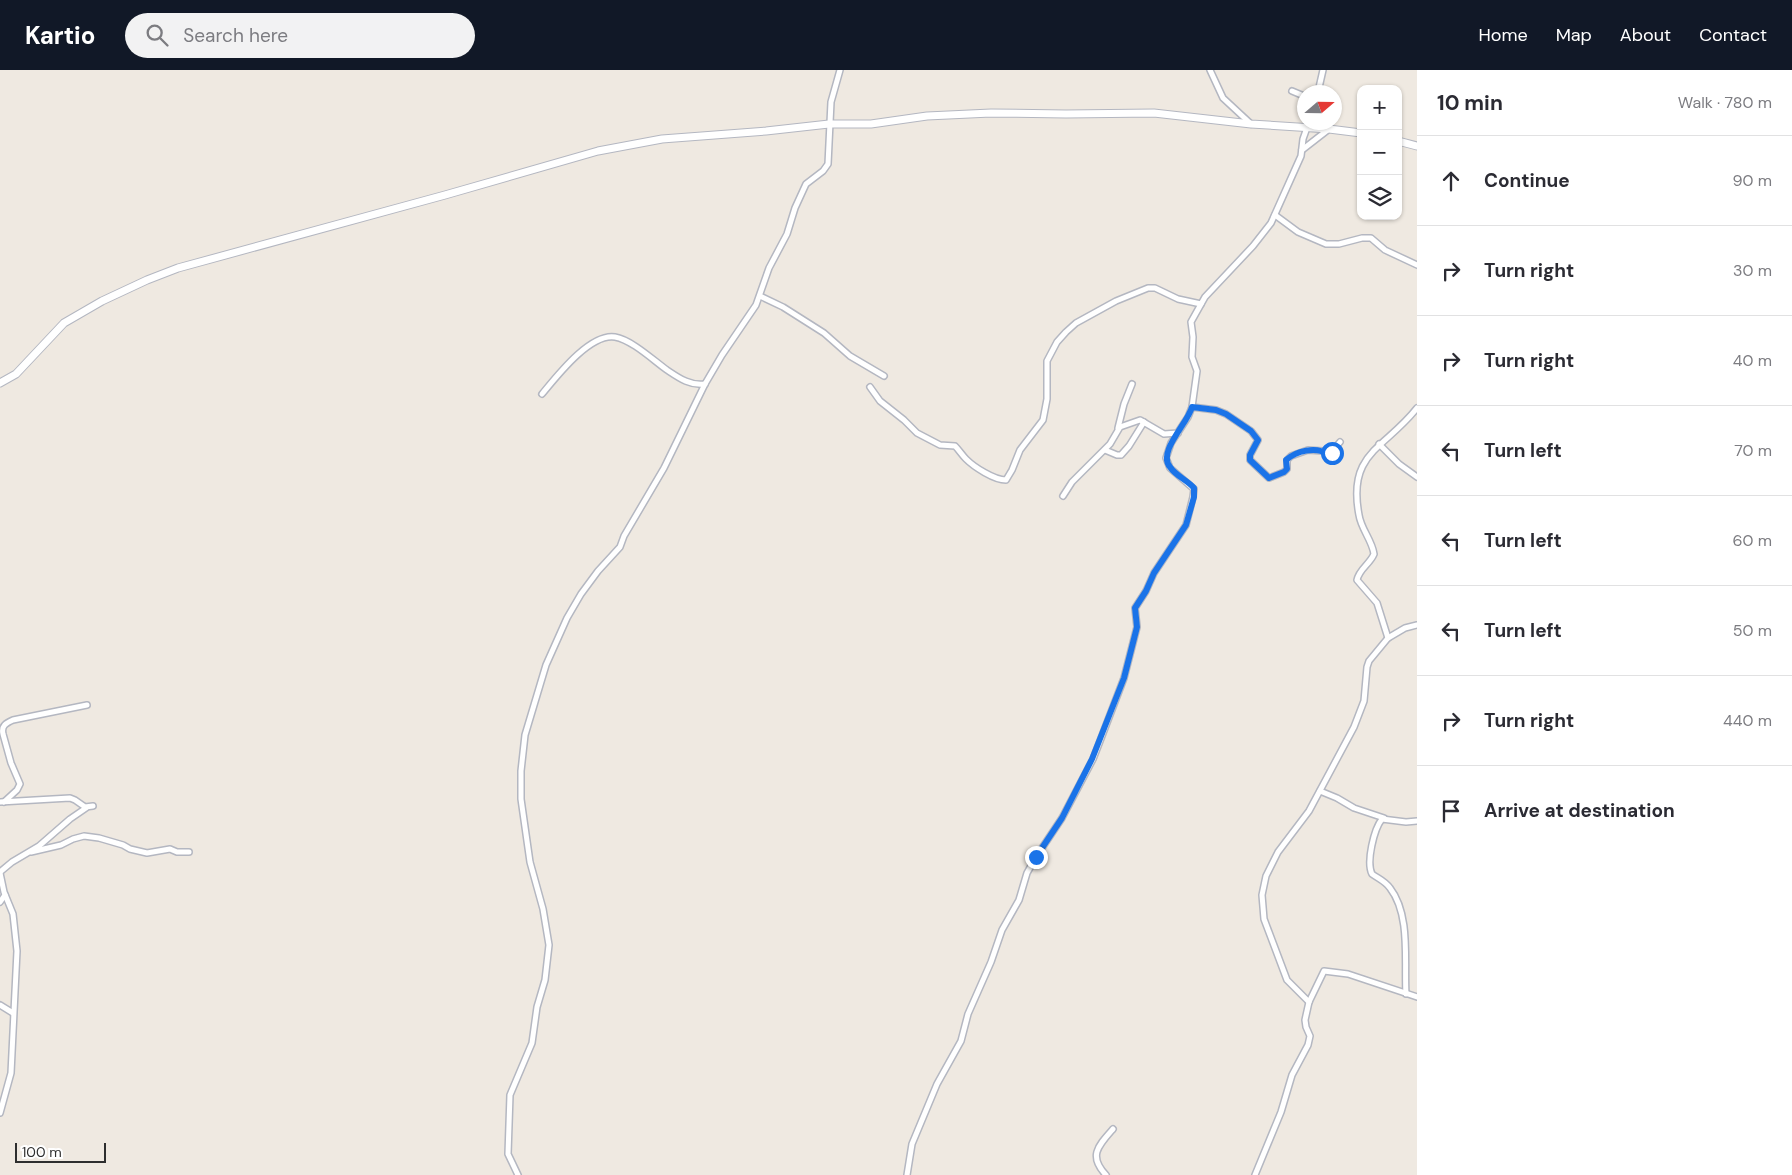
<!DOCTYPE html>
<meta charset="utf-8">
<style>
:root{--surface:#fff;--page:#f2f2f3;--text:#2b2b33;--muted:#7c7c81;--line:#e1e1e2;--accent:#111827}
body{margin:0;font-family:"DM Sans",sans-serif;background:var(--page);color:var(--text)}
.controls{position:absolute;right:15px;top:15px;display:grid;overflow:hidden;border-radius:10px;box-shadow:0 1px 4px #0004}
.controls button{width:45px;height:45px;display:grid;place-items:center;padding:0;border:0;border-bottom:1px solid var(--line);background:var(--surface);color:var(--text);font:25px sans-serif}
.compass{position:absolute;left:1297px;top:15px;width:45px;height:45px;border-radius:50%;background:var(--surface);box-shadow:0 1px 4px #0004;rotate:70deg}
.scale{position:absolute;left:15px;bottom:12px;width:91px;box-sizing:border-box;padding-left:5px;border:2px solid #2e2e2e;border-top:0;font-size:14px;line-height:18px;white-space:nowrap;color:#2e2e2e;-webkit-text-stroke:4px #fff;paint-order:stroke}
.stop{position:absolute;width:15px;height:15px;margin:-11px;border:4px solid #1a73e8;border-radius:50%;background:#fff}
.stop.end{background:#1a73e8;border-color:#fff;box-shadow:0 1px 5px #0008}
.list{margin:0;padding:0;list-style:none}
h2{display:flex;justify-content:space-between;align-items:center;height:65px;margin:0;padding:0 20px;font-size:21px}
h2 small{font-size:16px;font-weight:400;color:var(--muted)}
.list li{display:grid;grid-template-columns:32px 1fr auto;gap:15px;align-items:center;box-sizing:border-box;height:90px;padding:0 20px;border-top:1px solid var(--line)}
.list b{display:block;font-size:19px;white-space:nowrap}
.list em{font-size:16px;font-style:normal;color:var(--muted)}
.icon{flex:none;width:28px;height:28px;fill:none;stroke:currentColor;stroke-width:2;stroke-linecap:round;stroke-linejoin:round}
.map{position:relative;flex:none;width:1417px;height:1105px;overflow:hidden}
header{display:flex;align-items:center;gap:30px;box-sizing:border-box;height:70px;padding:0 25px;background:var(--accent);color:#fff}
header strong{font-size:24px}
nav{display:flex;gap:28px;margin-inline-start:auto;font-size:18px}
.search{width:350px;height:45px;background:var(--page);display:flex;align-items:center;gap:12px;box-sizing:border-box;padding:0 18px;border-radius:28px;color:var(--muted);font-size:19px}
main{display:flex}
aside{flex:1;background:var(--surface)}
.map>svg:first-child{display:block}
</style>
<header>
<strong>Kartio</strong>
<div class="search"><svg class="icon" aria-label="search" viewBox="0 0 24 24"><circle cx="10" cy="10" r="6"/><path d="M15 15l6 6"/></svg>Search here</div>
<nav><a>Home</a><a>Map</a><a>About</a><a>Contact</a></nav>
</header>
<main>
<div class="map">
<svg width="1417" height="1105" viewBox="0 0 1417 1105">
<rect width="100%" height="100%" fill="#efe9e1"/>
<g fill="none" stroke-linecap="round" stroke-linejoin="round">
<g stroke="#b4b7c1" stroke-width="8">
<g id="minor">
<polyline points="1210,0 1223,28 1251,54"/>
<polyline points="1292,21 1304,26"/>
<polyline points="1318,22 1323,0"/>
<polyline points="1302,80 1329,59"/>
<polyline points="1275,145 1298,162 1326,174 1339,174 1362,168 1371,168 1385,180 1417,195"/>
<polyline points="760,226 783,237 824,263 850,286 884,306"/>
<path d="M870,317L880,331L904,350L917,363L940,375L955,376C959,380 962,385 966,389C974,397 994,410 1006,410L1012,400L1020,380L1043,350L1047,329V291L1057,272L1066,262L1076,253L1116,231L1148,218H1155L1178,229L1201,234"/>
<path d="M542,324C557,306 590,263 615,267C632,270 653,290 667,300C679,308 690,316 705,314"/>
<polyline points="1192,337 1216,340 1226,344 1251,361 1258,370 1250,385 1250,390 1269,408 1284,402 1287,399 1287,390 1291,386 1308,380 1323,381 1330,384 1340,372"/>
<polyline points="1118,358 1124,334 1132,314"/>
<polyline points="1379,374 1399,394 1417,407"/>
<polyline points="1105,380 1117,385 1121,385 1129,376 1144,352"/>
<polyline points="1063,426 1072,412 1110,374 1120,357 1140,350 1164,364 1178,363"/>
<path d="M1388,568L1377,533L1357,510C1359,499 1370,494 1374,484C1372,470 1361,459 1359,445C1347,382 1385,379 1417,338"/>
<polyline points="1320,721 1337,728 1354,738 1384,748"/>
<polyline points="0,732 70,728 75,730 85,737 93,736"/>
<path d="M4,732L17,720L20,714L11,693L3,664C1,656 6,653 13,650L87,635"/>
<polyline points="31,782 61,775 73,769 84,766 99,768 123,775 130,779 147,783 170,779 177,782 189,782"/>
<polyline points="0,802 12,792 39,776 70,749 86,738"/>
<polyline points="0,803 4,822 13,844 17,881 11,1003 0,1043"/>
<polyline points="0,832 5,825"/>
<path d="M1406,924C1404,892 1411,845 1390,818C1385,811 1379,809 1372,804C1366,792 1374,759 1382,749L1406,752L1417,751"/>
<polyline points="1309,932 1287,910 1264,849 1262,825 1266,806 1278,782 1309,741 1354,657 1364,631 1367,597 1369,591 1388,568 1405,558 1417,555"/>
<polyline points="0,935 13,943"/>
<polyline points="518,1105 508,1084 510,1025 532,973 537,937 545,910 549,875 543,839 530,792 521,729 521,701 525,665 546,595 567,548 581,524 598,501 620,477 624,466 664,398 705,314 722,285 756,235 769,198 787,164 795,138 806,114 823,101 828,94 831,32 840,0"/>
<polyline points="907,1105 912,1074 937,1014 961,971 968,944 991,892 1002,860 1019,830 1027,803 1036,787 1062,748 1093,689 1100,671 1124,608 1137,557 1135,538 1146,521 1154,503 1186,455 1193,427 1194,419 1170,398 1166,388 1171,373 1188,347 1192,337 1197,301 1192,287 1193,267 1191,252 1205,227 1253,176 1271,153 1301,86 1303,69 1309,52"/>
<path d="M1106,1105C1088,1086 1098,1076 1113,1059"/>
<polyline points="1255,1105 1281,1042 1292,1005 1308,975 1310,966 1306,957 1305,950 1309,932 1324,901 1348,904 1417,927"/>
</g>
</g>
<g stroke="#b4b7c1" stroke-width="9">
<g id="secondary">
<polyline points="1398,71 1417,76"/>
<polyline points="0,313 16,304 64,253 102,231 147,210 178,198 445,125 598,81 662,69 766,61 829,54 871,54 927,46 991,43 1066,44 1154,43 1251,54 1329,59 1361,63"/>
</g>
</g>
<use href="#minor" stroke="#fff" stroke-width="5"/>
<use href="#secondary" stroke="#fff" stroke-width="7"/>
</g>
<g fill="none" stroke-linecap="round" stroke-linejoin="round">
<path stroke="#1a73e8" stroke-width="6" d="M1036,787L1062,748L1092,689L1124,608L1137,557L1135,538L1146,521L1154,503L1186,455L1194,427V418C1187,410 1176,406 1170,397C1157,382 1188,353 1192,337L1216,340L1226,344L1251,361L1258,370L1250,385V390L1269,408L1284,402L1287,399L1286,390C1296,381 1316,376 1327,384L1332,383"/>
</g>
</svg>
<div class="controls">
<button>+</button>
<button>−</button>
<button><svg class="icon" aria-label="layers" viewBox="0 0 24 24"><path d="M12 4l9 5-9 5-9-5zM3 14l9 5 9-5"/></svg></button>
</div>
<svg class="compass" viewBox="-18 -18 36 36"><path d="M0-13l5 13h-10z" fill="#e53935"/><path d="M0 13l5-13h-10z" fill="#7c7c81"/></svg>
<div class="scale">100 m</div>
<div class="stop" style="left:1332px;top:383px"></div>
<div class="stop end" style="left:1036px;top:787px"></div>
</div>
<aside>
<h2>10 min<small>Walk · 780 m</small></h2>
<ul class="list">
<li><svg class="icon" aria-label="ahead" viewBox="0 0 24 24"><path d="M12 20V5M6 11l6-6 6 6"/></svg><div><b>Continue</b></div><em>90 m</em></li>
<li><svg class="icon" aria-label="right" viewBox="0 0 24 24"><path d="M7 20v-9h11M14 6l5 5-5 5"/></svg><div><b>Turn right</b></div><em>30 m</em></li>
<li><svg class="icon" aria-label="right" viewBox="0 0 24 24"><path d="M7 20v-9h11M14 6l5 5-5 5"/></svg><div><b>Turn right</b></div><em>40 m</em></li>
<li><svg class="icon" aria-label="left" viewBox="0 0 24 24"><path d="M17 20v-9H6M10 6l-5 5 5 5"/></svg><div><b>Turn left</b></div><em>70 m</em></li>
<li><svg class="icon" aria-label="left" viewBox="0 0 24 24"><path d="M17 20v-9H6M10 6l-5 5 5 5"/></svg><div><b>Turn left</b></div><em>60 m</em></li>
<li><svg class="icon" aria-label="left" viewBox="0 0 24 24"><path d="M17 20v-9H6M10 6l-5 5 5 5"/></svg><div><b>Turn left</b></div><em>50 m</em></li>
<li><svg class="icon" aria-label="right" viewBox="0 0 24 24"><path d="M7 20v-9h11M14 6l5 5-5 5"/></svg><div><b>Turn right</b></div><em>440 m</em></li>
<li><svg class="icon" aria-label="arrive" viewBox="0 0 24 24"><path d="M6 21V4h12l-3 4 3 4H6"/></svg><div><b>Arrive at destination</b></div></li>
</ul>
</aside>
</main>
